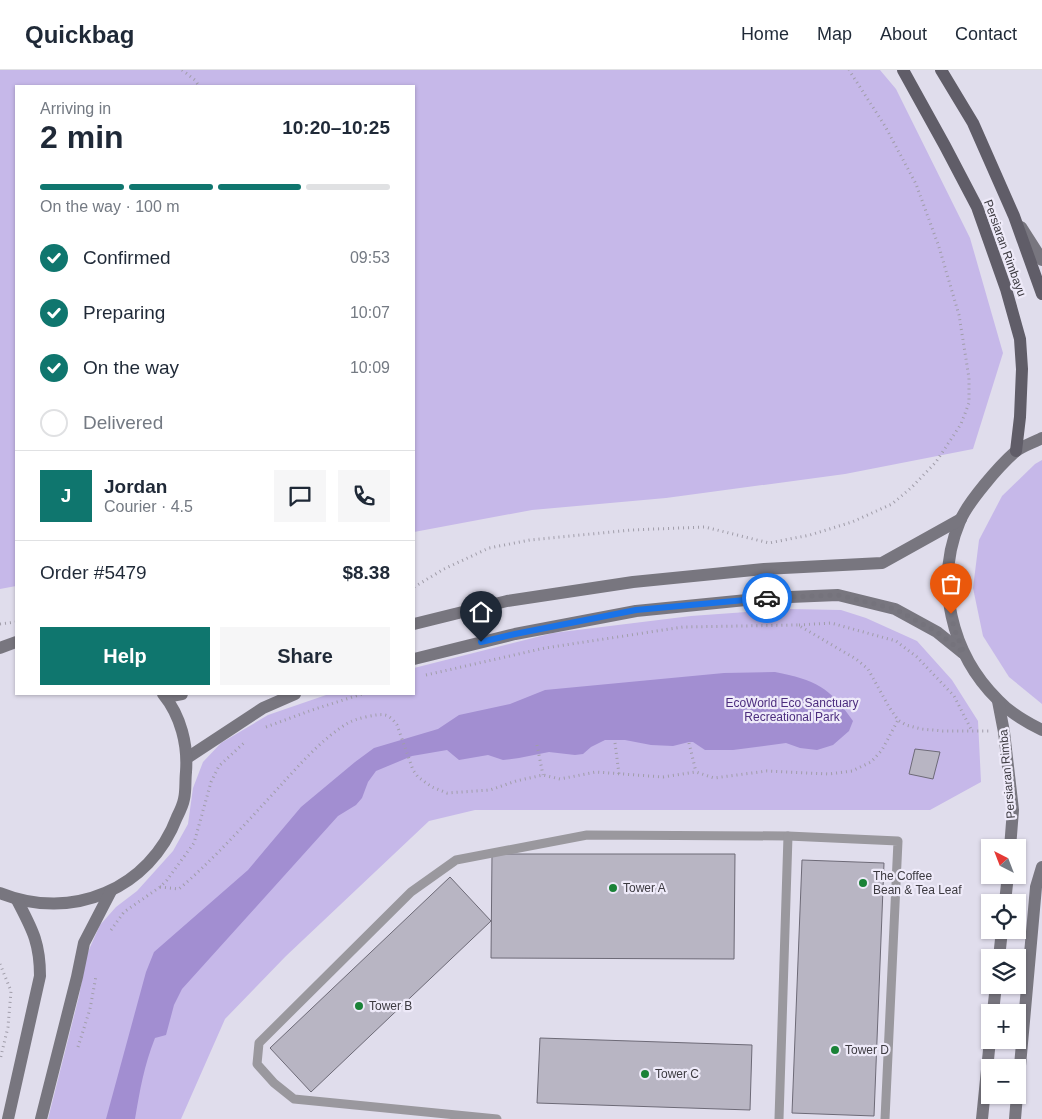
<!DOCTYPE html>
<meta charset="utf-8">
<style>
body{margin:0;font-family:Helvetica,sans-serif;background:#f6f6f7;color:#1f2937;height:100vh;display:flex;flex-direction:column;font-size:19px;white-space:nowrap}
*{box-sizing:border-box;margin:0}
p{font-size:16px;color:#747a83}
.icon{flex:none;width:28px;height:28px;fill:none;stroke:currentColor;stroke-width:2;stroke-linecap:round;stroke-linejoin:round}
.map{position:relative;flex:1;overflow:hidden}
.panel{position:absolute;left:15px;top:15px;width:400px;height:610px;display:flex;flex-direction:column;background:#fff;border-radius:0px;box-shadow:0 1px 4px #0004}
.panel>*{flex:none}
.needle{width:32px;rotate:318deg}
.tools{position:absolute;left:981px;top:769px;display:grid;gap:10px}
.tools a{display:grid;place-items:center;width:45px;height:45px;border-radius:0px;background:#fff;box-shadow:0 1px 4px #0004;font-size:25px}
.pin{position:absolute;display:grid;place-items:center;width:42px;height:42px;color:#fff;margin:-51px -21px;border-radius:50% 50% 50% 0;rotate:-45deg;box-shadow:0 0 5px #0007}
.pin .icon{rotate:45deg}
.courier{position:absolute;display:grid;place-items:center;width:50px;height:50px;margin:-25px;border:4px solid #1a73e8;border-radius:50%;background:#fff;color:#222;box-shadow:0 1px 6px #0007}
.head em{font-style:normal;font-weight:800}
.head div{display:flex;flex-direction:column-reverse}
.head{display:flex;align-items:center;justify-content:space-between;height:85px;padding:0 25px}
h1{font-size:32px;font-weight:800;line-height:38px}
.bar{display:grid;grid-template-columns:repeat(4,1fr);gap:8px 5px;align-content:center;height:60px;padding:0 25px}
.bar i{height:6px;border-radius:4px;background:#e0e1e3}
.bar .active{background:#0f766e}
.bar p{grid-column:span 4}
.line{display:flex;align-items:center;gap:12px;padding:0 25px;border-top:1px solid #e0e1e3}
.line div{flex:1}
.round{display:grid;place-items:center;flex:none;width:52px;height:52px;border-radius:0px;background:#f6f6f7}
ol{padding:0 25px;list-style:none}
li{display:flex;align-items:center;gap:15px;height:55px}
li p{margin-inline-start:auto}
li .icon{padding:5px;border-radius:50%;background:#0f766e;color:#fff;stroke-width:4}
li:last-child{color:#747a83}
li i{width:28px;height:28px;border:2px solid #e0e1e3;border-radius:50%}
.cta{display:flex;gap:10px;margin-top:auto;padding:10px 25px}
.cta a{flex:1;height:58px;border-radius:0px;background:#0f766e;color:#fff;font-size:20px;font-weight:800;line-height:58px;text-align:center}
.cta a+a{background:#f6f6f7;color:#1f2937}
header{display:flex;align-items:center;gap:30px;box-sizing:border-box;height:70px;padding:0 25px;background:#fff;border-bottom:1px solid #e0e1e3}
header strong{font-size:24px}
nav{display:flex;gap:28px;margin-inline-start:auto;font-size:18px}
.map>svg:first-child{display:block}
</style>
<header>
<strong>Quickbag</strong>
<nav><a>Home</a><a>Map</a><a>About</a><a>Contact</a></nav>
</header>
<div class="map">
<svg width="1042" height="1049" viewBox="0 0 1042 1049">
<rect width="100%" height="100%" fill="#e0ddec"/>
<g fill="#c6b8e9">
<path d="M0 0H880L896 19 970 168 1003 283 973 379 845 404 666 428 532 440 414 462V16H16V516L0 519Z"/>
<path d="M1042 390V634L1009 607 983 566 973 518 979 470 1002 426 1035 394Z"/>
<path d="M789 539 841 540 866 548 917 571 952 610 978 651 981 712 930 740H475L429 751 286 886 225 949 181 1049H48L79 926 87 884 100 855 116 837 137 821 173 781 188 754 193 718 203 692 221 673 268 645 329 624H414V598L553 563 691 546Z"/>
</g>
<path fill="#a28ed1" d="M775 602C815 610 830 617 853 651L849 661 833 675 817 680 800 678 786 673 733 680H705L693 672H689L673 676 651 675 625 670H605L591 677 583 684 575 685 549 682 519 688 503 690 488 685 459 690 447 680 412 686 376 701 368 712 362 728 356 735 338 746 182 919 174 935 166 965 155 968C144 996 140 1019 135 1049H106L146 902 154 882 248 800 301 737 355 692 374 678 438 659 459 645 510 634 545 620 724 603Z"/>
<g fill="#b8b5c3" stroke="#6d6a77">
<path d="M915 679 940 682 933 709 909 704Z"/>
<path d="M492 784H735L734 889 491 888Z"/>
<path d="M802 790 884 793 874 1046 792 1043Z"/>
<path d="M450 807 491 851 311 1022 270 978Z"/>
<path d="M540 968 752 975 750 1040 537 1033Z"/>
</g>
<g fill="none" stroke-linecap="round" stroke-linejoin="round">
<g stroke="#a09da9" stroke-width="3" stroke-dasharray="1 4" stroke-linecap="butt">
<path d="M182 0 195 10 199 16"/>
<path d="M414 517 444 499 489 478 530 470 631 460 705 457 769 473 810 465 852 452 892 434 912 417 936 392 961 354 969 333V308L959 245 939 177 916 114 885 56 849 0"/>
<path d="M0 554 16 552"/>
<path d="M799 555 831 553 896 571 917 587 954 626 972 661"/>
<path d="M426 605 545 578 683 557 798 555 856 589 868 599 889 637 898 650 906 655 921 659 943 661H989"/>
<path d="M266 657 312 640 362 624"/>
<path d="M615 673 619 704"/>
<path d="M689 673 696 702"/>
<path d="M537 675 543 705"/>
<path d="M160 817 179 819C216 787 248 751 281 715 300 694 324 667 348 653 354 649 379 643 385 645 390 646 394 651 397 655L413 700 418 707 432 717 447 723 490 720 516 711 543 705 560 709 596 702 663 707 696 702 714 708 767 701 829 704 852 701 871 692 882 680 898 650"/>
<path d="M111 860 124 842 160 817 167 810 194 773 211 712 219 696 245 672"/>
<path d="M0 894 11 921 8 957 0 990"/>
<path d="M78 977 90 939 96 906"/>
</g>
<g stroke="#9a989e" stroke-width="9">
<path d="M497 1049 294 1029 274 1013 257 994 259 973 411 822 456 790 587 765 788 766 898 771 885 1049"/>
<path d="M779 1049 788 766"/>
</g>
<g stroke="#78767f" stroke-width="12">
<path d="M1021 157 1042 190"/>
<path d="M1042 368C1033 373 1022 376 1015 382 999 396 968 432 960 451 934 512 951 584 998 630 1010 643 1026 652 1042 660"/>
<path d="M414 554 507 531 633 512 764 499 882 493 961 449"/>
<path d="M0 578 16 572"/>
<path d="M414 589 515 564 636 541 766 528 838 525 895 539 937 562 963 583"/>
<path d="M166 627 182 624"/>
<path d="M998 631 1004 662 1013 740 1010 778"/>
<path d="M187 688 263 638 295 624"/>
<path d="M0 823C72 852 150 819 177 747 180 741 183 735 184 729 186 721 185 711 186 702 188 675 181 646 163 624"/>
<path d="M1005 832 1008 805"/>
<path d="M999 888 1002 860"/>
<path d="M993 942 996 915"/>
<path d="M1018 1018 1036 817 1042 797"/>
<path d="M8 1049 40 906C40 872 32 859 17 830"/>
<path d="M41 1049 77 907 84 873 111 821"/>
<path d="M982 1049 990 970"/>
<path d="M1015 1049 1017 1025"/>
</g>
<g stroke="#605d68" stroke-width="12">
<path d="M903 0 945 76 977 137 1006 219 1020 269 1022 299 1020 347 1016 381"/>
<path d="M941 0 973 53 1014 146 1042 224"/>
</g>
</g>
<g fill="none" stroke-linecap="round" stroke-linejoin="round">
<path stroke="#75737c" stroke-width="5" stroke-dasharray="0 9" d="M767 528 838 525 895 539 937 562 964 583 954 558 951 544"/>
<path stroke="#1a73e8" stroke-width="6" d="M481 572 515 564 636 540 767 528"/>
</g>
<g fill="#1a8237" stroke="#eeeaf9" stroke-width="2">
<circle cx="863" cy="813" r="5"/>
<circle cx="613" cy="818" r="5"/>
<circle cx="359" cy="936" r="5"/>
<circle cx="835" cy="980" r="5"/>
<circle cx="645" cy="1004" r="5"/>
</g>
<g text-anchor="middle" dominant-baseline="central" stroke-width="4.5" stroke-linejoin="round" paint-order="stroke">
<g font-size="12" fill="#3c3a40" stroke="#eeeaf9">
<text transform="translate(1005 178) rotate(70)">Persiaran Rimbayu</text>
<text transform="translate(1007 704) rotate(-95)">Persiaran Rimba</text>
</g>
<g font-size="12" fill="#4c2d7e" stroke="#eeeaf9">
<text x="792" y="633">EcoWorld Eco Sanctuary<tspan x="792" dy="14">Recreational Park</tspan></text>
</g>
<g font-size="12" fill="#3c3a40" stroke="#eeeaf9" text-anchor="start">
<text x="873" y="806">The Coffee<tspan x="873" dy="14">Bean &amp; Tea Leaf</tspan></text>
<text x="623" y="818">Tower A</text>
<text x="369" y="936">Tower B</text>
<text x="845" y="980">Tower D</text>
<text x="655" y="1004">Tower C</text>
</g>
</g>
</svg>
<div class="tools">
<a><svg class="needle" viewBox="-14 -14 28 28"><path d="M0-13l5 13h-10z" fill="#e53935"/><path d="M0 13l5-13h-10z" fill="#747a83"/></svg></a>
<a><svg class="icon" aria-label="locate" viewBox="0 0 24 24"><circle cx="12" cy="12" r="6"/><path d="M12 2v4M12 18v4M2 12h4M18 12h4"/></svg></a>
<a><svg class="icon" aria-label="layers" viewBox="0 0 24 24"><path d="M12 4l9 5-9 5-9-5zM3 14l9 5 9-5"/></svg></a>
<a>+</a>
<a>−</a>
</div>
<div class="pin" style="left:951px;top:544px;background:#ea580c"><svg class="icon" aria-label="bag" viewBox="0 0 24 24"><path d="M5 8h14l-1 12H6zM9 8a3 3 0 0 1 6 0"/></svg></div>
<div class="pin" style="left:481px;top:572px;background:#1f2937"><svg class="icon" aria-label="home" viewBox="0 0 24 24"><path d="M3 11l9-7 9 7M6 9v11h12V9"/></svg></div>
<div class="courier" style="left:767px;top:528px"><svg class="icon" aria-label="car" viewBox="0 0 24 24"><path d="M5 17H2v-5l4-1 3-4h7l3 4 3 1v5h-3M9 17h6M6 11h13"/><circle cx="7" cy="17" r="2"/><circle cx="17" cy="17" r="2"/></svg></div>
<section class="panel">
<div class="head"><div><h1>2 min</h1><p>Arriving in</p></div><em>10:20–10:25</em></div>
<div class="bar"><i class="active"></i><i class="active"></i><i class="active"></i><i></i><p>On the way · 100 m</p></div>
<ol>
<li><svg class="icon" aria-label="check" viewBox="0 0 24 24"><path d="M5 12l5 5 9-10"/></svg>Confirmed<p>09:53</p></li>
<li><svg class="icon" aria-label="check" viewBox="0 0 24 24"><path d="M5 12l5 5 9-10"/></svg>Preparing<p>10:07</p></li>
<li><svg class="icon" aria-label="check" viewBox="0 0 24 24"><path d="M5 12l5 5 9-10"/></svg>On the way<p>10:09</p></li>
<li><i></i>Delivered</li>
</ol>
<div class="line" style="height:90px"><b class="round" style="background:#0f766e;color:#fff">J</b><div><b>Jordan</b><p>Courier · 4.5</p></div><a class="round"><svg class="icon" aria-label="chat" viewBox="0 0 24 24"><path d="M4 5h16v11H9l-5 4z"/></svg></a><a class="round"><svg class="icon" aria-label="phone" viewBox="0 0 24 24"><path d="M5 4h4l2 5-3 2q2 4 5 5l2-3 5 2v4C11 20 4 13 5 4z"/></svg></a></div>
<div class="line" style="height:65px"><div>Order #5479</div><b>$8.38</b></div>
<div class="cta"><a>Help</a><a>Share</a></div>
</section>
</div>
